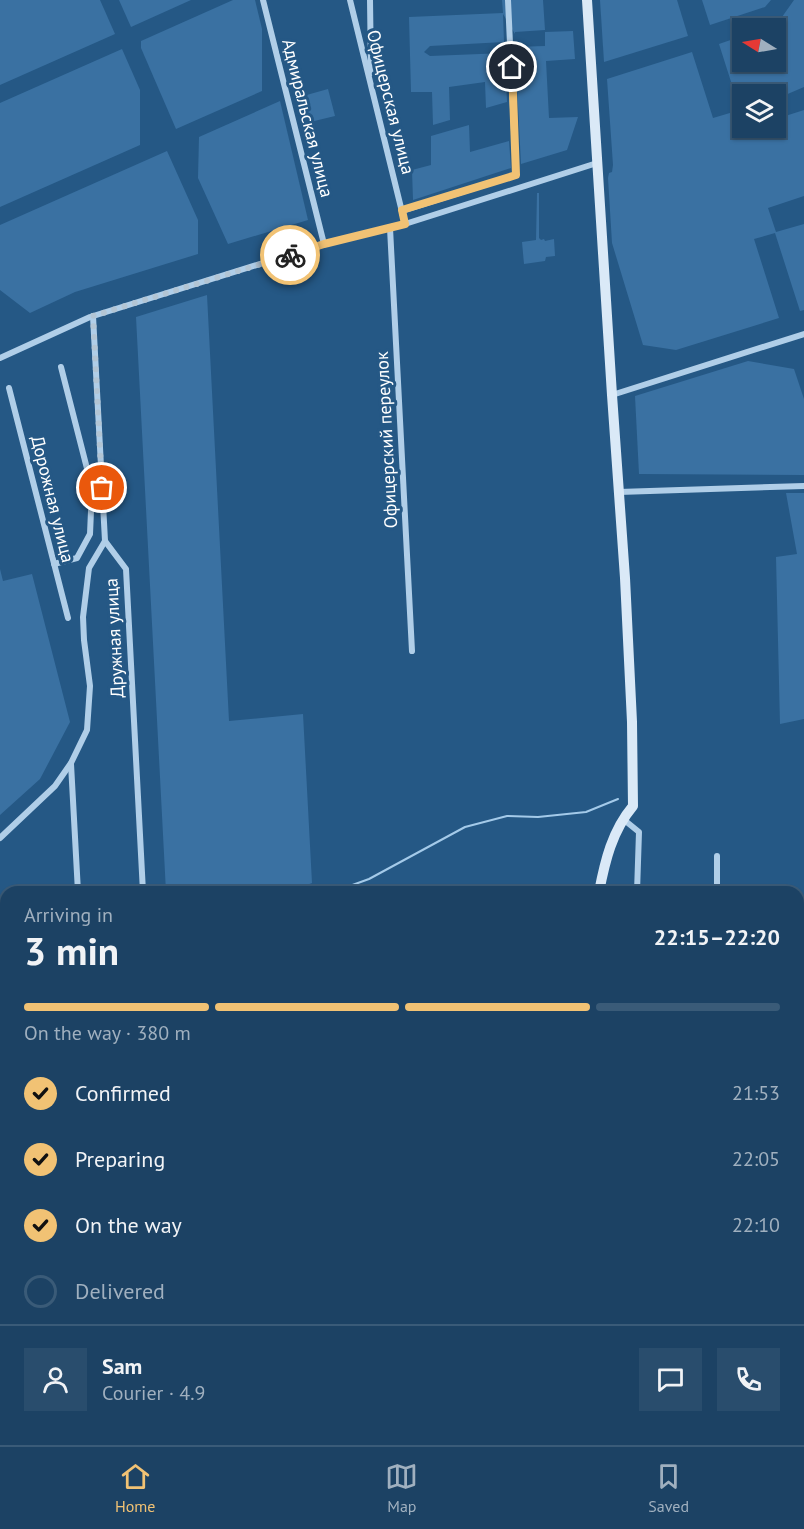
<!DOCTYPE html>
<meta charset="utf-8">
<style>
body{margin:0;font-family:"PT Sans",sans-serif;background:#294d6d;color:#f1f3f6;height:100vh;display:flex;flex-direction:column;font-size:22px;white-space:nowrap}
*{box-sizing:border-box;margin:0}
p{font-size:20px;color:#a0b0bf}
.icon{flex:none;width:33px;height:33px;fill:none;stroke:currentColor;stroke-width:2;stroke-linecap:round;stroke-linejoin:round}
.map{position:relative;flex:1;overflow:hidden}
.drawer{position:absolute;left:0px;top:886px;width:804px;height:560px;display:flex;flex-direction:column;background:#1c4264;border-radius:18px 18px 0 0;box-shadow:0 2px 4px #0004,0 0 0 2px #3a5b78}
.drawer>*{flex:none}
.needle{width:39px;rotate:281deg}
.controls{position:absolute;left:732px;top:18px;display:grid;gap:12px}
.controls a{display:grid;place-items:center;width:54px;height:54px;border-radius:0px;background:#1c4264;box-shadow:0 2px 4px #0004,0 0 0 2px #3a5b78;font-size:30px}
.pin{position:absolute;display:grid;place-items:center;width:51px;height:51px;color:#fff;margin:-26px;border:3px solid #fff;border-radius:50%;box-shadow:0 2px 6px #0007}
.courier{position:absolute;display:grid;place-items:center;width:60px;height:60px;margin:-30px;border:4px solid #f1c274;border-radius:50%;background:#fff;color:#222;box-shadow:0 2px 8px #0007}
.summary em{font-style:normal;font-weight:700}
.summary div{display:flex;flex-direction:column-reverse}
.summary{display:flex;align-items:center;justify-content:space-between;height:102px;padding:0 24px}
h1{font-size:39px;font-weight:700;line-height:45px}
.bar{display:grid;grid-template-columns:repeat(4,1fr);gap:9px 6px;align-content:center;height:72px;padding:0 24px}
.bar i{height:8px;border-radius:4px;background:#3a5b78}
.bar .current{background:#f1c274}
.bar p{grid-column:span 4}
.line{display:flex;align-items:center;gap:15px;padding:0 24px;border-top:2px solid #3a5b78}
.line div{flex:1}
.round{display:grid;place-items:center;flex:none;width:63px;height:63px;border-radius:0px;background:#294d6d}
ol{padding:0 24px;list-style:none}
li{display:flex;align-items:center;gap:18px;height:66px}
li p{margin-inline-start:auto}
li .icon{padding:6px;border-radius:50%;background:#f1c274;color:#111;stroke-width:4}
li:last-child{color:#a0b0bf}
li i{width:33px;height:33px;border:3px solid #3a5b78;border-radius:50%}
.dock{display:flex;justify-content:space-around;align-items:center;height:84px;border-top:2px solid #3a5b78;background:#1c4264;font-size:16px;color:#a0b0bf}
.dock a{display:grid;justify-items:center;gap:3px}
.dock .current{color:#f1c274}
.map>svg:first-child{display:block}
</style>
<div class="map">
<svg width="804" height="1445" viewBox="0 0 804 1445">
<rect width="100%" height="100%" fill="#255885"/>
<g fill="#3a71a2">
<path d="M0 0H100L115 34 0 85Z"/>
<path d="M119 0H191L131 27Z"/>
<path d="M233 0H255L262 29V91L176 129 141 48V41Z"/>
<path d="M502 0H543L545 30 515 32V34L503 14 504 42 430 46 424 52 430 56 505 53 507 102 486 108 485 82 449 87 450 120 433 125 432 92H411L409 17 503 13Z"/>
<path d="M600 0H677L688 36 604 62Z"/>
<path d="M702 0H771L765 7 710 25Z"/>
<path d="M794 0H804V87L776 99V94H742V109L740 110 744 129 749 128H776V119L804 110V196L768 208 776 232 804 224V310L800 311 775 233 754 239 779 318 676 350 643 345 612 243 608 178 609 173 612 172 613 165 607 79 692 52 713 118 740 110 719 44 742 36V62H776V28H764L782 17Z"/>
<path d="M573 31 575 59 546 61 549 118 578 117 567 150 521 164 515 47 545 46V32Z"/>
<path d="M122 49 140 90V145L0 207V103Z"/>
<path d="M328 89 335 116 302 124 296 98Z"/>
<path d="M280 101 308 220 228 244 198 178 199 137Z"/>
<path d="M469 125 470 152 509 141 511 168 413 200 412 170 431 165V136Z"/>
<path d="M167 151 198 220V254L75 292 30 313 0 290V225Z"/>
<path d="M537 193H539V238L541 240 544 239 545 241 554 239 555 256 546 257 545 261 524 264 522 242 536 240Z"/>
<path d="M207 295 229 721 303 714 312 883 289 892H166L136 317Z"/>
<path d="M748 361 794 369 804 399V475L639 474 635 396Z"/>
<path d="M786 493H804V719L780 724 776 557 797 554Z"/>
<path d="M0 569 3 581 32 574 70 722 40 779 0 815Z"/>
<path d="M6 1325V1440H31L36 1442 35 1445H0V1328Z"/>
</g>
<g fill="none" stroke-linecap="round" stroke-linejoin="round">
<path stroke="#a4cae9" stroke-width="2" d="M333 892 369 879 465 827 507 816 538 817 586 812 618 799"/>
<g stroke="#557898" stroke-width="12">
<path d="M0 1319 6 1318"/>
<path d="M555 1440 562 1445"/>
</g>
<g stroke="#b0cee8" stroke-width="6">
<path d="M263 0 324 244"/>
<path d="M350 0 405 224"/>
<path d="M370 0 371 73"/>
<path d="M402 211 516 175 508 0"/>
<path d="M390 228 412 651"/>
<path d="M93 316 105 541 126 569 143 892"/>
<path d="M0 358 90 317 324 244 405 224 597 163"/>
<path d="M61 367 92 488H102"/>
<path d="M9 388 68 618"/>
<path d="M612 395 804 334"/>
<path d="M619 492 804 486"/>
<path d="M54 564 77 558 90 534 92 488"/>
<path d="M71 764 78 892"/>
<path d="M623 819 639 832 637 892"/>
<path d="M0 838 55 786 71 763 87 730 90 686 84 640 83 617 89 568 105 541"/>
<path d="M717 892V856"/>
<path d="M0 1010 1 1031 6 1029"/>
<path d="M798 1399 804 1106"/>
<path d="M798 1412 804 1415"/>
<path d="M163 1445 166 1440"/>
<path d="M257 1445 260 1440"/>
<path d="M636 1445 638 1440"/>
<path d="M754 1445 756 1440"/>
</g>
<g stroke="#dae9f7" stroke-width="10">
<path d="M587 0 612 395 625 578 632 722 633 806C612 831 605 861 599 892"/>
<path d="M342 1445 345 1440"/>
</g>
</g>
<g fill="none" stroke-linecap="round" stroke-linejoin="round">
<path stroke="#b3c5d4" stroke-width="6" stroke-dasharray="0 10.8" d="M102 488 93 316 290 255"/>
<path stroke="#f1c274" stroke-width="8" d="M290 255 324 244 405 224 402 210 516 175 512 67"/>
</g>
<g text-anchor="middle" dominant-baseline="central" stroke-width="6" stroke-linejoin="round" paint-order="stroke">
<g font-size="18" fill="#fff" stroke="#255885">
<text transform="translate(391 102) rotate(76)">Офицерская улица</text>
<text transform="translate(308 118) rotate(76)">Адмиральская улица</text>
<text transform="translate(386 440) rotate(-93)">Офицерский переулок</text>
<text transform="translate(53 499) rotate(76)">Дорожная улица</text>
<text transform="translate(114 638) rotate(-93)">Дружная улица</text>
</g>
</g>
</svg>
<div class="controls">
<a><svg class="needle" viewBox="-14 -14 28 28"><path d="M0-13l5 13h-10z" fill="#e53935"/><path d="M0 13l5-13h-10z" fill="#a0b0bf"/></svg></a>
<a><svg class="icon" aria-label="layers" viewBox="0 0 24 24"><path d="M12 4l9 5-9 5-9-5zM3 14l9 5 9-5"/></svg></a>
</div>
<div class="pin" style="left:102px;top:488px;background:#ea580c"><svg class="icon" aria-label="bag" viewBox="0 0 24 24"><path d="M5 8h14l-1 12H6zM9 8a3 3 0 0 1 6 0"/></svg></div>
<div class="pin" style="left:512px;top:67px;background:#1f2937"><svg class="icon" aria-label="home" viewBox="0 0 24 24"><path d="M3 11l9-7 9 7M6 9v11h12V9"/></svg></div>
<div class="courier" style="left:290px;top:255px"><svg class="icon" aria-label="bike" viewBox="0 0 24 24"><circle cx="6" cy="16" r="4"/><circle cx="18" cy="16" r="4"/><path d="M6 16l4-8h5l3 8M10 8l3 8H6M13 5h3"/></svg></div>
<section class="drawer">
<div class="summary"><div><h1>3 min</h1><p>Arriving in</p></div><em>22:15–22:20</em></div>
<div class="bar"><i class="current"></i><i class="current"></i><i class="current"></i><i></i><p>On the way · 380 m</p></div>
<ol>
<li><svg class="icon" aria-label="check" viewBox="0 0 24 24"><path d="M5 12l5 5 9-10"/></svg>Confirmed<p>21:53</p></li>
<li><svg class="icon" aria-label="check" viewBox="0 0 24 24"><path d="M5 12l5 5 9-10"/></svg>Preparing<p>22:05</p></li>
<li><svg class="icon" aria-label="check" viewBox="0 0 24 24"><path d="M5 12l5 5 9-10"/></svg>On the way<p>22:10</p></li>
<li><i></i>Delivered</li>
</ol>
<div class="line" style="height:108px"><a class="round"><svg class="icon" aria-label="person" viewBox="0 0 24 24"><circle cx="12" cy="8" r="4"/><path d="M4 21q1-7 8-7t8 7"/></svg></a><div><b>Sam</b><p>Courier · 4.9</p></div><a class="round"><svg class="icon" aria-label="chat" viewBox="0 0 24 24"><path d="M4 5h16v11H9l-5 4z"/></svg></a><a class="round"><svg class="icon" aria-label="phone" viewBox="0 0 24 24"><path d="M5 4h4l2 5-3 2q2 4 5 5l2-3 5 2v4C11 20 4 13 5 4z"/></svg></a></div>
</section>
</div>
<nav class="dock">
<a class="current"><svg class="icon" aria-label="home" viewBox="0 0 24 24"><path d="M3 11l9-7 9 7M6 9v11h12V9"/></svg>Home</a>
<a><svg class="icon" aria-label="map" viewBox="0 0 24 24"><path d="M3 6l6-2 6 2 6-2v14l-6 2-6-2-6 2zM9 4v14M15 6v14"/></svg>Map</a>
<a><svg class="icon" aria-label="saved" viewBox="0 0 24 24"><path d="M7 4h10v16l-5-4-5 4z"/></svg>Saved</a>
</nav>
